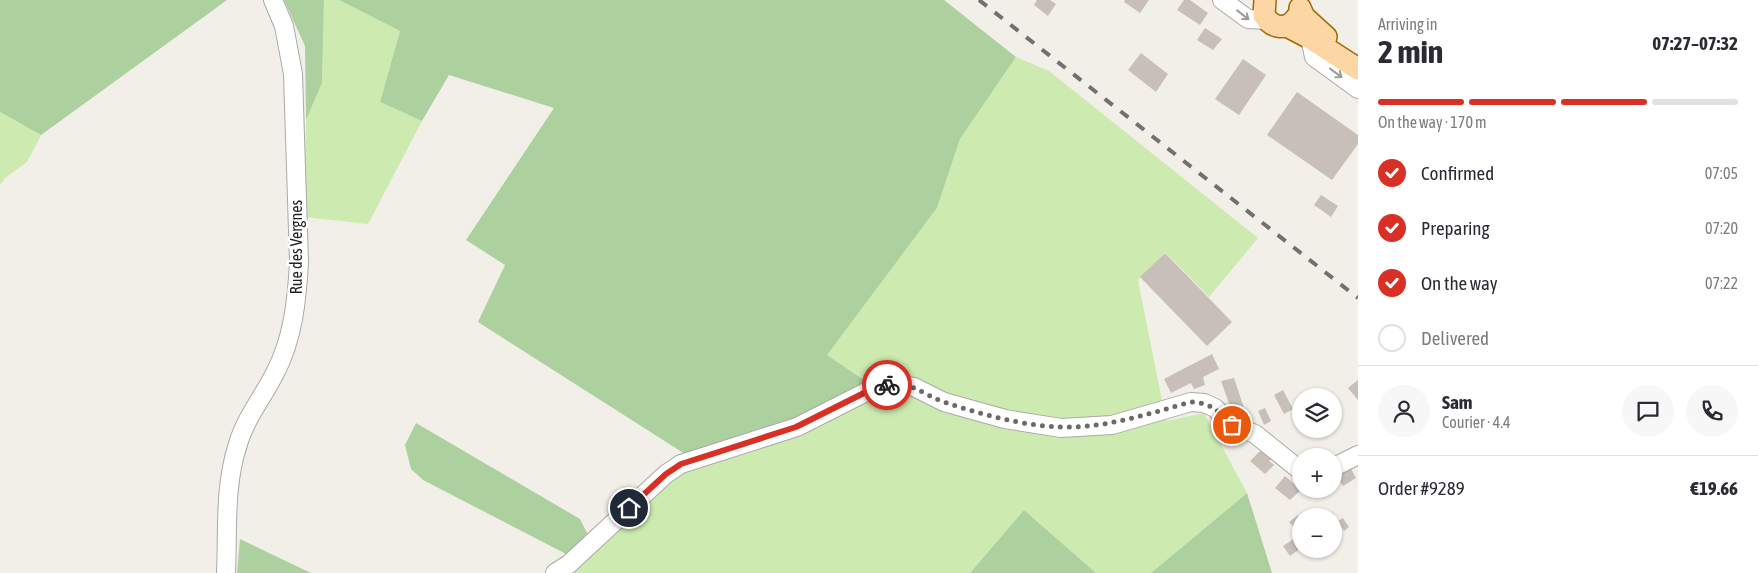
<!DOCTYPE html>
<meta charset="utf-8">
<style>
body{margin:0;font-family:"Asap Condensed",sans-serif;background:#f7f7f7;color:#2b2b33;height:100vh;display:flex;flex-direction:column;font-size:19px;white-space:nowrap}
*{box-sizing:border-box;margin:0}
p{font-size:16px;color:#7c7c81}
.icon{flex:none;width:28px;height:28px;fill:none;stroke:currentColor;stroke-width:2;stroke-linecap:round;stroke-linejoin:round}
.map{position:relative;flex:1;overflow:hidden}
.panel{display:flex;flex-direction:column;background:#fff;width:400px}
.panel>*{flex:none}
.controls{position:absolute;left:1292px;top:388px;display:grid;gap:10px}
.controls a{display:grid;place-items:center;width:50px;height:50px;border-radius:50%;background:#fff;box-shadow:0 1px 4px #0004;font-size:25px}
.pin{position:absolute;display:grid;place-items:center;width:42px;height:42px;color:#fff;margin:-21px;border:2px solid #fff;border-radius:50%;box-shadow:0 1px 5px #0007}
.courier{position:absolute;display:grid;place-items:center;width:50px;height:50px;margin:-25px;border:4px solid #d93025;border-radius:50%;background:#fff;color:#222;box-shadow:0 1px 6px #0007}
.headline em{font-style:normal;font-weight:700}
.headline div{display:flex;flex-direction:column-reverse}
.headline{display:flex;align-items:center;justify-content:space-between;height:85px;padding:0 20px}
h1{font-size:32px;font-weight:700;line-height:38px}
.bar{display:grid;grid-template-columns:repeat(4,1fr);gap:8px 5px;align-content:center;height:60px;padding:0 20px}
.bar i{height:6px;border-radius:4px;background:#e1e1e2}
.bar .selected{background:#d93025}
.bar p{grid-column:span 4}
.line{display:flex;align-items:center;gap:12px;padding:0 20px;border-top:1px solid #e1e1e2}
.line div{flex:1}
.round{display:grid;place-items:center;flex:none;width:52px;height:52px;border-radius:26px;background:#f7f7f7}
ol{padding:0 20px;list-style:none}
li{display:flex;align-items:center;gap:15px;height:55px}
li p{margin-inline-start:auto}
li .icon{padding:5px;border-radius:50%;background:#d93025;color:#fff;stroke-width:4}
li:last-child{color:#7c7c81}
li i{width:28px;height:28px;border:2px solid #e1e1e2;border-radius:50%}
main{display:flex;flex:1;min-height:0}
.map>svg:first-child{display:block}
</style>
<main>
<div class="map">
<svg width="1358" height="573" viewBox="0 0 1358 573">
<rect width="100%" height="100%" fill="#f2efe9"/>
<g fill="#cdebb0">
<path d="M324 0H339L400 31 380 102 422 121 368 224 304 217 306 120 322 83Z"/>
<path d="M1016 57 1049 71 1258 238 1209 297 1165 252 1138 280 1166 421 1204 413 1247 493 1151 573H1096L1024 510 970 573H564L676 476 872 384 827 355 937 208 960 139Z"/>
<path d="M0 112 41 135 27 162 5 178 0 185Z"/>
</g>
<g fill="#add19e">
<path d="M0 0H227L41 135 0 112Z"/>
<path d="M284 0H324L322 83 306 120 305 46Z"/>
<path d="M339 0H944L1016 57 960 139 937 208 827 355 872 385 770 432 685 454 478 322 505 265 466 240 554 108 449 75 422 121 380 102 400 31Z"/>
<path d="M416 423 580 519 589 537 570 556 423 480 411 469 405 445Z"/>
<path d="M1247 493 1272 573H1151Z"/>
<path d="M1024 510 1096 573H970Z"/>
<path d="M240 539 311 573H237Z"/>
</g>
<g fill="#c7bfb8">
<path d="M1037 0H1050L1056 4 1048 16 1034 5Z"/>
<path d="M1125 0H1149L1140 13 1124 2Z"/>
<path d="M1184 0H1190L1208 13 1200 25 1177 10Z"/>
<path d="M1205 28 1222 39 1213 50 1197 40Z"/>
<path d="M1141 53 1168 74 1156 92 1128 70Z"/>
<path d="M1243 59 1266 75 1239 115 1215 99Z"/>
<path d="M1297 92 1358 135V144L1332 180 1267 135Z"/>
<path d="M1321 195 1338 206 1331 217 1314 205Z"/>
<path d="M1165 253 1232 322 1207 346 1140 277Z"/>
<path d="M1212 354 1219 369 1203 377 1205 385 1194 389 1191 383 1171 393 1164 379Z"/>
<path d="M1234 378 1248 420 1236 423 1221 381Z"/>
<path d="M1358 380V400L1348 388Z"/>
<path d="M1283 390 1293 409 1284 414 1274 395Z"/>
<path d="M1265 408 1271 421 1264 425 1258 411Z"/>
<path d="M1263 448 1273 457 1269 461 1274 465 1265 474 1250 461Z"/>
<path d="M1350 467 1356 478 1343 486 1336 476Z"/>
<path d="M1285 476 1301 490 1290 500 1275 488Z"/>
<path d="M1333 513 1338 521 1343 518 1349 527 1344 531 1341 526 1334 531V516H1327Z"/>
<path d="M1298 515 1301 520 1294 527 1289 522Z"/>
<path d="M1301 534V548L1290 556 1283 546Z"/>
</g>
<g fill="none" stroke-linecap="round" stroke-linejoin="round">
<g stroke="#a9a9a9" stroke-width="20">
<g id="minor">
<path d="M1222 0 1248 19 1267 20"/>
<path d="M1310 38 1314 57 1358 89"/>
<path d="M1334 467 1358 455"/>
<path d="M226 573C228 530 224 486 238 444 245 419 263 397 275 373 293 339 297 300 299 262L293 74 284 26 273 0"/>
<path d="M555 573 569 564 666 474 681 464 797 427 874 388 894 383 914 387 944 402 1005 419 1061 428 1112 425 1191 402 1204 403 1215 408 1232 425 1255 434 1301 471"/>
</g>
</g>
<g stroke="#a06b00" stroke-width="24">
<g id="major">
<path d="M1265 0 1264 15C1272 29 1288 31 1297 17"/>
<path d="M1300 8 1304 17 1326 37"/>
<path d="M1287 26 1310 38 1358 69"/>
</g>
</g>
<use href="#minor" stroke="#fff" stroke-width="18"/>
<use href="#major" stroke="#fcd6a4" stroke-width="21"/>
<path stroke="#707070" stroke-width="4" stroke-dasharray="10 10" stroke-linecap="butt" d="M979 0 1358 298"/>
</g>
<defs><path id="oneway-shaft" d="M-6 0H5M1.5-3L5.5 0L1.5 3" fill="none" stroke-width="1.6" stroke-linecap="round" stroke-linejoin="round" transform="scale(1.25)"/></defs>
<g stroke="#9c9c9c">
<use href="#oneway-shaft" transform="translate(1243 15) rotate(38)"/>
<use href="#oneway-shaft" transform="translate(1336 73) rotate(36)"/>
</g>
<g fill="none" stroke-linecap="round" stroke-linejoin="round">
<path stroke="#6b6a68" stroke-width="5" stroke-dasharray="0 9" d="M887 385C909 380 924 395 944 402 974 412 1006 421 1037 425 1092 433 1140 416 1191 402 1211 403 1219 411 1232 425"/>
<path stroke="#d93025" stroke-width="6" d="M629 508 666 474 681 464 796 427 874 388 887 385"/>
</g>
<g text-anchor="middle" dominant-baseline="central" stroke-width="5" stroke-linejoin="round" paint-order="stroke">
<g font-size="16" fill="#222" stroke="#fff">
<text transform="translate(296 247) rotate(-90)">Rue des Vergnes</text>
</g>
</g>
</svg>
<div class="controls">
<a><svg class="icon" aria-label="layers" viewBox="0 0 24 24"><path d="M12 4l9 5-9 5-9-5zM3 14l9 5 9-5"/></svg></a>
<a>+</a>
<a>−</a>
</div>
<div class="pin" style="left:1232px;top:425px;background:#ea580c"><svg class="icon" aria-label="bag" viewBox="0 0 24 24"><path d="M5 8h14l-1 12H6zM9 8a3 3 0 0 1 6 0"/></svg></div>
<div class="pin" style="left:629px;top:508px;background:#1f2937"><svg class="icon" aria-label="home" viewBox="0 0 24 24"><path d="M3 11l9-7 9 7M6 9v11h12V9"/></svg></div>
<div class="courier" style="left:887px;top:385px"><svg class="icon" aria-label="bike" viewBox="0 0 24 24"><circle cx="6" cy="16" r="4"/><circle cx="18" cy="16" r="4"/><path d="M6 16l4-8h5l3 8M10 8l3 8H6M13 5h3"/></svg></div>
</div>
<section class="panel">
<div class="headline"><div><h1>2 min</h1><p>Arriving in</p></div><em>07:27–07:32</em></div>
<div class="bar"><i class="selected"></i><i class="selected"></i><i class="selected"></i><i></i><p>On the way · 170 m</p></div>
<ol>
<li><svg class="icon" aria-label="check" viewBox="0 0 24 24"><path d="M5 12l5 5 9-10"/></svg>Confirmed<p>07:05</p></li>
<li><svg class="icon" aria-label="check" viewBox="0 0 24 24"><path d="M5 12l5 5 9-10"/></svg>Preparing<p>07:20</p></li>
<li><svg class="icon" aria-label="check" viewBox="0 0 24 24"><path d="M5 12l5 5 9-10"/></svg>On the way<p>07:22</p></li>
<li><i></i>Delivered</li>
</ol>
<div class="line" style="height:90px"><a class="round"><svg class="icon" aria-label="person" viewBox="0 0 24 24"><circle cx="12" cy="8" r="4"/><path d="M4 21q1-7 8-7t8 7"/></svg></a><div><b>Sam</b><p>Courier · 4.4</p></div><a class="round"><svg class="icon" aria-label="chat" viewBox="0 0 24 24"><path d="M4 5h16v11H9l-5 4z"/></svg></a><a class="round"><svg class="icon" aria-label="phone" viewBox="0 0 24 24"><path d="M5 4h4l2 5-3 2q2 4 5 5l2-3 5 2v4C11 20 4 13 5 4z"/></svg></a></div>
<div class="line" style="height:65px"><div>Order #9289</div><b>€19.66</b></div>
</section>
</main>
